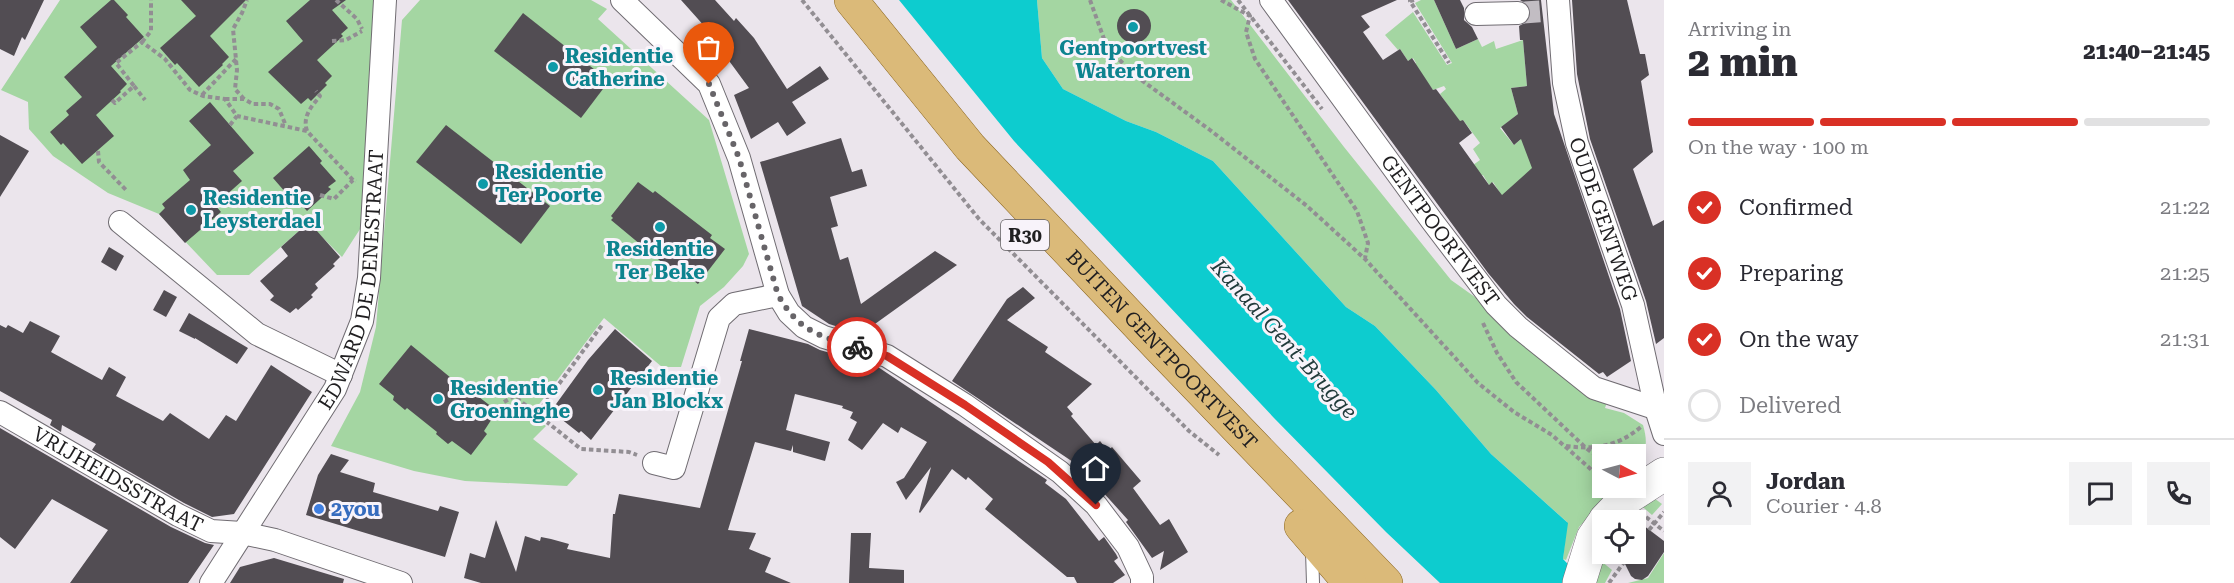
<!DOCTYPE html>
<meta charset="utf-8">
<style>
body{margin:0;font-family:"Roboto Serif",serif;background:#f2f2f3;color:#2b2b33;height:100vh;display:flex;flex-direction:column;font-size:22px;white-space:nowrap}
*{box-sizing:border-box;margin:0}
p{font-size:20px;color:#7c7c81}
.icon{flex:none;width:33px;height:33px;fill:none;stroke:currentColor;stroke-width:2;stroke-linecap:round;stroke-linejoin:round}
.map{position:relative;flex:1;overflow:hidden}
.side{display:flex;flex-direction:column;background:#fff;width:570px}
.side>*{flex:none}
.needle{width:39px;rotate:96deg}
.fabs{position:absolute;left:1592px;top:444px;display:grid;gap:12px}
.fabs a{display:grid;place-items:center;width:54px;height:54px;border-radius:0px;background:#fff;box-shadow:0 3px 15px #0003;font-size:30px}
.pin{position:absolute;display:grid;place-items:center;width:51px;height:51px;color:#fff;margin:-62px -26px;border-radius:50% 50% 50% 0;rotate:-45deg;box-shadow:0 0 6px #0007}
.pin .icon{rotate:45deg}
.courier{position:absolute;display:grid;place-items:center;width:60px;height:60px;margin:-30px;border:4px solid #d93025;border-radius:50%;background:#fff;color:#222;box-shadow:0 2px 8px #0007}
.summary em{font-style:normal;font-weight:800}
.summary div{display:flex;flex-direction:column-reverse}
.summary{display:flex;align-items:center;justify-content:space-between;height:102px;padding:0 24px}
h1{font-size:39px;font-weight:800;line-height:45px}
.bar{display:grid;grid-template-columns:repeat(4,1fr);gap:9px 6px;align-content:center;height:72px;padding:0 24px}
.bar i{height:8px;border-radius:4px;background:#e1e1e2}
.bar .active{background:#d93025}
.bar p{grid-column:span 4}
.line{display:flex;align-items:center;gap:15px;padding:0 24px;border-top:2px solid #e1e1e2}
.line div{flex:1}
.round{display:grid;place-items:center;flex:none;width:63px;height:63px;border-radius:0px;background:#f2f2f3}
ol{padding:0 24px;list-style:none}
li{display:flex;align-items:center;gap:18px;height:66px}
li p{margin-inline-start:auto}
li .icon{padding:6px;border-radius:50%;background:#d93025;color:#fff;stroke-width:4}
li:last-child{color:#7c7c81}
li i{width:33px;height:33px;border:3px solid #e1e1e2;border-radius:50%}
main{display:flex;flex:1;min-height:0}
.map>svg:first-child{display:block}
</style>
<main>
<div class="map">
<svg width="1664" height="583" viewBox="0 0 1664 583">
<rect width="100%" height="100%" fill="#ebe5ec"/>
<g fill="#a4d6a2">
<path d="M60 0H374L362 226 342 257 308 223 249 275H217L159 214 108 193 53 156 29 129 28 102 1 90Z"/>
<path d="M420 0H591L607 9 598 19 709 120 749 254 743 266 724 287 700 306 681 367H662L604 318 531 415 546 426 533 439 578 474 567 486 465 481 414 471 331 446 360 392 376 327 402 20Z"/>
<path d="M1037 0H1231L1344 147 1451 280 1489 307 1607 402 1605 408 1624 413 1643 425C1648 442 1647 454 1635 467V454H1602V488H1616L1579 527 1566 560 1563 559 1567 522 1491 454 1436 390 1375 326 1346 307 1213 161 1156 132 1126 121 1063 89 1042 58Z"/>
<path d="M1421 0H1434L1456 49 1478 39 1482 47 1494 41 1496 49 1523 40 1527 86 1511 88 1518 114 1500 128 1514 145 1520 140 1516 133 1522 128 1538 185 1501 200 1500 193 1493 182 1489 185 1483 175 1473 180 1466 170 1480 160 1473 149 1480 143 1463 120 1455 126 1452 111 1440 94 1446 89 1444 86 1433 90 1413 65 1416 63 1413 58 1408 61 1400 49 1398 50 1385 35 1413 12 1447 65 1452 63 1415 3Z"/>
<path d="M1647 493 1662 504 1652 515 1637 502Z"/>
<path d="M1664 553V583H1628L1648 578Z"/>
<path d="M1595 556 1612 570 1605 583H1586Z"/>
</g>
<path fill="#0dcccf" d="M899 0H1037L1042 58 1063 89 1126 121 1156 132 1213 161 1346 307 1375 326 1436 390 1491 454 1568 523 1563 559 1586 583H1440L1386 532 1274 418 1014 141Z"/>
<g fill="#524d53">
<path d="M0 0H44L25 40 22 37 14 56 0 49Z"/>
<path d="M111 0H114L128 15 126 17 144 37 111 66 127 84 120 91 121 92 96 115 114 136 82 164 63 143 61 145 50 132 69 115 66 111 82 97 64 77 97 47 80 27Z"/>
<path d="M181 0H246L210 36 229 57 222 64 223 65 199 87 177 63 175 65 160 48 196 16Z"/>
<path d="M310 0H346L332 10 348 28 341 34 343 36 317 60 332 76 325 83 327 85 311 101 308 98 301 104 268 72 303 41 286 21Z"/>
<path d="M681 0H715L734 21 736 18 754 38 787 89 820 66 829 79 792 102 806 123 787 136 778 122 751 139 734 95 749 88 713 39 715 38Z"/>
<path d="M1288 0H1397L1361 16 1370 27 1363 32 1383 60 1400 49 1408 61 1412 58 1433 90 1436 89 1460 121 1463 120 1472 133 1459 143 1489 185 1492 182 1502 195 1532 168 1521 139 1514 145 1501 127 1518 114 1511 88 1527 86 1523 40H1520L1519 26 1530 20 1531 12 1529 6 1520 0H1541L1554 114 1620 309 1631 361 1607 377 1603 372 1599 374 1527 317 1514 304 1488 273Z"/>
<path d="M1434 0H1460L1464 8V20L1472 27 1478 39 1456 49Z"/>
<path d="M1572 0H1627L1640 54H1645L1649 75 1641 81 1653 152 1633 169 1653 226 1664 220V338L1656 344 1646 301 1590 139 1577 74Z"/>
<circle cx="1134" cy="26" r="17"/>
<path d="M523 13 609 81 581 118 494 51Z"/>
<path d="M210 102 254 153 233 171 242 181 215 205 221 212 185 243 159 214 165 208 162 204 190 180 183 170 211 145 189 121Z"/>
<path d="M446 125 550 206 521 244 416 162Z"/>
<path d="M0 135 29 151 0 197Z"/>
<path d="M841 138 852 172 862 169 867 186 830 197 838 226 831 228 840 260 848 257 861 304 935 251 957 265 861 334 829 324 802 306 760 162Z"/>
<path d="M309 146 322 161 320 163 336 181 328 187 331 189 307 211 289 191 286 193 273 178Z"/>
<path d="M638 182 653 193 655 191 712 235 710 238 725 249 698 284 679 270 676 274 611 220 613 218 611 216Z"/>
<path d="M309 222 340 257 333 264 335 266 315 284 318 288 311 295 313 297 298 310 296 308 290 313 270 300 274 296 260 281 288 256 281 247Z"/>
<path d="M109 247 124 256 116 271 101 262Z"/>
<path d="M1023 287 1035 298 1007 320 1048 347 1045 352 1092 384 1067 407 1073 414 1071 416 1096 445 1100 441 1108 451 1112 447 1141 481 1133 488 1160 525 1169 519 1188 552 1160 570 1164 551 1152 558 1126 522 1128 520 1092 480 1080 471 1082 468 952 381 1007 299Z"/>
<path d="M164 290 177 297 166 317 153 310Z"/>
<path d="M189 313 248 348 237 364 195 338V339L179 331Z"/>
<path d="M30 321 60 336 51 352 102 380 109 367 126 377 116 396 163 421 170 413 209 439 226 415 236 421 271 365 312 392 234 514 212 517 184 503 92 450 96 444 62 425 61 432 50 425 52 420 0 391V325L6 328 8 325 23 333Z"/>
<path d="M615 329 652 361 591 440 581 431 579 433 551 411 588 360Z"/>
<path d="M749 329 808 344 820 350 878 367 1047 480 1045 483 1066 499 1099 541 1104 537 1116 554 1118 558 1114 561 1125 575 1113 583H1077L1074 577H1067L985 509 993 499 968 477 966 480 952 469 920 513 919 512 931 467 906 500 896 482 904 478 927 442 901 427 898 433 883 423 862 450 848 440 857 422 850 418 853 412 842 408 843 406 795 394 786 430 830 442 825 461 793 452V445L791 451 755 442 728 530 756 533 749 549 771 558 765 572 791 583H481L464 578 470 553 485 558 496 520 516 572 525 536 540 541 541 537 551 539 569 544 567 549 610 558 613 514H615L619 494 700 508 742 361H740Z"/>
<path d="M411 345 468 392 470 390 497 411 484 431 487 434 471 455 452 441 448 444 436 434 437 432 407 408 405 410 393 400 394 396 379 384Z"/>
<path d="M0 428 171 527 205 543 214 545 188 583H70L108 530 52 499 15 549 0 537Z"/>
<path d="M331 454 349 460 340 472 375 483 373 492 438 511 440 506 459 512 445 557 306 515 318 475Z"/>
<path d="M1635 519 1664 541V552L1648 576 1642 580 1635 579 1631 576 1620 554H1635Z"/>
<path d="M851 533H871L869 568 904 570V583H849Z"/>
<path d="M274 558 344 579 343 583H230L240 567Z"/>
</g>
<g fill="none" stroke-linecap="round" stroke-linejoin="round">
<path stroke="#c2bdc3" stroke-width="22" stroke-dasharray="22 11" stroke-linecap="butt" d="M1518 13 1545 11"/>
<g stroke="#706c72" stroke-width="14">
<path id="lane" d="M1312 551 1313 583"/>
</g>
<g stroke="#706c72" stroke-width="24">
<g id="street">
<path d="M622 0 709 84 739 158 778 295 789 313 804 327 824 337 887 356 965 405 1060 472 1096 505 1128 547 1142 577V583"/>
<path id="s1" d="M1271 0 1432 221 1496 305 1518 327 1594 388 1664 411"/>
<path id="s2" d="M1558 0 1564 83 1577 143 1633 305 1656 409 1664 434"/>
<path d="M1476 14 1518 13"/>
<path d="M120 222 257 334 341 375"/>
<path id="s3" d="M0 412 178 515 211 531 242 533 275 540 401 583"/>
<path d="M654 463 674 468 719 318 734 304 778 295"/>
<path id="s4" d="M211 583 335 389 362 321 369 278 385 0"/>
</g>
</g>
<g stroke="#706c72" stroke-width="34">
<g id="secondary">
<path d="M1605 520 1624 500 1664 474"/>
<path d="M1579 583 1593 538 1602 525"/>
</g>
</g>
<g stroke="#8a6620" stroke-width="34">
<g id="primary">
<path id="s5" d="M851 0 970 147 1158 346 1386 583"/>
<path d="M1301 526 1350 583"/>
</g>
</g>
<g stroke="#928e93" stroke-width="4" stroke-dasharray="4.5 3" stroke-linecap="butt">
<path d="M336 0 357 19 362 29"/>
<path d="M802 0 979 219 1189 431 1219 455"/>
<path d="M1090 0 1104 39 1116 56 1133 74 1210 130 1307 206 1365 259 1478 383 1514 412 1552 435 1602 479"/>
<path d="M1221 0 1250 16 1246 32 1255 59 1357 211 1368 243 1365 258"/>
<path d="M1238 0 1322 109"/>
<path d="M1414 0 1410 1 1449 63"/>
<path d="M332 41 346 40 362 31"/>
<path d="M142 42 151 31V0"/>
<path d="M134 86 145 100"/>
<path d="M202 95 236 59"/>
<path d="M225 99H244L253 104H270L279 109 286 126"/>
<path d="M244 99 235 89 237 70 233 29 242 13 247 0"/>
<path d="M112 100 115 103 134 86 116 63 142 42 165 59 190 90 203 96 225 99 237 116 307 131 353 180 356 181"/>
<path d="M230 125 237 116"/>
<path d="M307 131C302 116 312 106 320 96L316 91"/>
<path d="M98 151 99 162 126 190"/>
<path d="M320 195 334 199 353 180"/>
<path d="M1483 323 1497 353 1516 382 1586 448 1602 460"/>
<path d="M504 402 514 396 581 449 629 452 637 455"/>
<path d="M537 414 602 325"/>
<path d="M1566 446C1596 450 1619 446 1642 426"/>
<path d="M1646 517 1664 531"/>
<path d="M1649 530 1664 512"/>
<path d="M1609 583 1627 558"/>
</g>
<use href="#lane" stroke="#fff" stroke-width="12"/>
<use href="#street" stroke="#fff" stroke-width="22"/>
<use href="#secondary" stroke="#fff" stroke-width="33"/>
<use href="#primary" stroke="#dbba79" stroke-width="33"/>
</g>
<g fill="none" stroke-linecap="round" stroke-linejoin="round">
<path stroke="#676468" stroke-width="6" stroke-dasharray="0 10.8" d="M709 84 739 158 778 295C799 331 818 336 857 347"/>
<path stroke="#d93025" stroke-width="8" d="M857 347 887 356 965 405 1048 462 1096 505"/>
</g>
<g fill="#0f9aa8" stroke="#f8f3fa" stroke-width="2">
<circle cx="1133" cy="27" r="6"/>
<circle cx="553" cy="67" r="6"/>
<circle cx="483" cy="184" r="6"/>
<circle cx="191" cy="210" r="6"/>
<circle cx="660" cy="227" r="6"/>
<circle cx="598" cy="390" r="6"/>
<circle cx="438" cy="399" r="6"/>
</g>
<circle fill="#3f7fe0" stroke="#f8f3fa" stroke-width="2" cx="319" cy="509" r="6"/>
<g text-anchor="middle" dominant-baseline="central" stroke-width="6" stroke-linejoin="round" paint-order="stroke">
<rect fill="#f8f3fa" stroke="#615f62" stroke-width="1.5" x="1001" y="220" width="48" height="30" rx="4.5"/>
<g font-size="18" font-weight="bold" fill="#201f21">
<text x="1025" y="235">R30</text>
</g>
<g font-size="20" font-weight="bold" fill="#0d838f" stroke="#f8f3fa" text-anchor="start">
<text x="1133" y="48" text-anchor="middle">Gentpoortvest<tspan x="1133" dy="23">Watertoren</tspan></text>
<text x="565" y="56">Residentie<tspan x="565" dy="23">Catherine</tspan></text>
<text x="495" y="172">Residentie<tspan x="495" dy="23">Ter Poorte</tspan></text>
<text x="203" y="198">Residentie<tspan x="203" dy="23">Leysterdael</tspan></text>
<text x="660" y="249" text-anchor="middle">Residentie<tspan x="660" dy="23">Ter Beke</tspan></text>
<text x="610" y="378">Residentie<tspan x="610" dy="23">Jan Blockx</tspan></text>
<text x="450" y="388">Residentie<tspan x="450" dy="23">Groeninghe</tspan></text>
</g>
<g font-size="20" fill="#201f21" stroke="#f8f3fa">
<text stroke="none"><textPath href="#s2" startOffset="225">OUDE GENTWEG</textPath></text>
<text stroke="none"><textPath href="#s1" startOffset="286">GENTPOORTVEST</textPath></text>
<text stroke="none"><textPath href="#s4" startOffset="342">EDWARD DE DENESTRAAT</textPath></text>
<text stroke="none"><textPath href="#s5" startOffset="468">BUITEN GENTPOORTVEST</textPath></text>
<text stroke="none"><textPath href="#s3" startOffset="136">VRIJHEIDSSTRAAT</textPath></text>
</g>
<g font-size="20" font-weight="bold" fill="#366cbe" stroke="#f8f3fa" text-anchor="start">
<text x="331" y="509">2you</text>
</g>
<g font-size="21" font-style="italic" fill="#213b3b" stroke="#f8f3fa">
<text transform="translate(1284 339) rotate(48)">Kanaal Gent-Brugge</text>
</g>
</g>
</svg>
<div class="fabs">
<a><svg class="needle" viewBox="-14 -14 28 28"><path d="M0-13l5 13h-10z" fill="#e53935"/><path d="M0 13l5-13h-10z" fill="#7c7c81"/></svg></a>
<a><svg class="icon" aria-label="locate" viewBox="0 0 24 24"><circle cx="12" cy="12" r="6"/><path d="M12 2v4M12 18v4M2 12h4M18 12h4"/></svg></a>
</div>
<div class="pin" style="left:709px;top:84px;background:#ea580c"><svg class="icon" aria-label="bag" viewBox="0 0 24 24"><path d="M5 8h14l-1 12H6zM9 8a3 3 0 0 1 6 0"/></svg></div>
<div class="pin" style="left:1096px;top:505px;background:#1f2937"><svg class="icon" aria-label="home" viewBox="0 0 24 24"><path d="M3 11l9-7 9 7M6 9v11h12V9"/></svg></div>
<div class="courier" style="left:857px;top:347px"><svg class="icon" aria-label="bike" viewBox="0 0 24 24"><circle cx="6" cy="16" r="4"/><circle cx="18" cy="16" r="4"/><path d="M6 16l4-8h5l3 8M10 8l3 8H6M13 5h3"/></svg></div>
</div>
<section class="side">
<div class="summary"><div><h1>2 min</h1><p>Arriving in</p></div><em>21:40–21:45</em></div>
<div class="bar"><i class="active"></i><i class="active"></i><i class="active"></i><i></i><p>On the way · 100 m</p></div>
<ol>
<li><svg class="icon" aria-label="check" viewBox="0 0 24 24"><path d="M5 12l5 5 9-10"/></svg>Confirmed<p>21:22</p></li>
<li><svg class="icon" aria-label="check" viewBox="0 0 24 24"><path d="M5 12l5 5 9-10"/></svg>Preparing<p>21:25</p></li>
<li><svg class="icon" aria-label="check" viewBox="0 0 24 24"><path d="M5 12l5 5 9-10"/></svg>On the way<p>21:31</p></li>
<li><i></i>Delivered</li>
</ol>
<div class="line" style="height:108px"><a class="round"><svg class="icon" aria-label="person" viewBox="0 0 24 24"><circle cx="12" cy="8" r="4"/><path d="M4 21q1-7 8-7t8 7"/></svg></a><div><b>Jordan</b><p>Courier · 4.8</p></div><a class="round"><svg class="icon" aria-label="chat" viewBox="0 0 24 24"><path d="M4 5h16v11H9l-5 4z"/></svg></a><a class="round"><svg class="icon" aria-label="phone" viewBox="0 0 24 24"><path d="M5 4h4l2 5-3 2q2 4 5 5l2-3 5 2v4C11 20 4 13 5 4z"/></svg></a></div>
</section>
</main>
